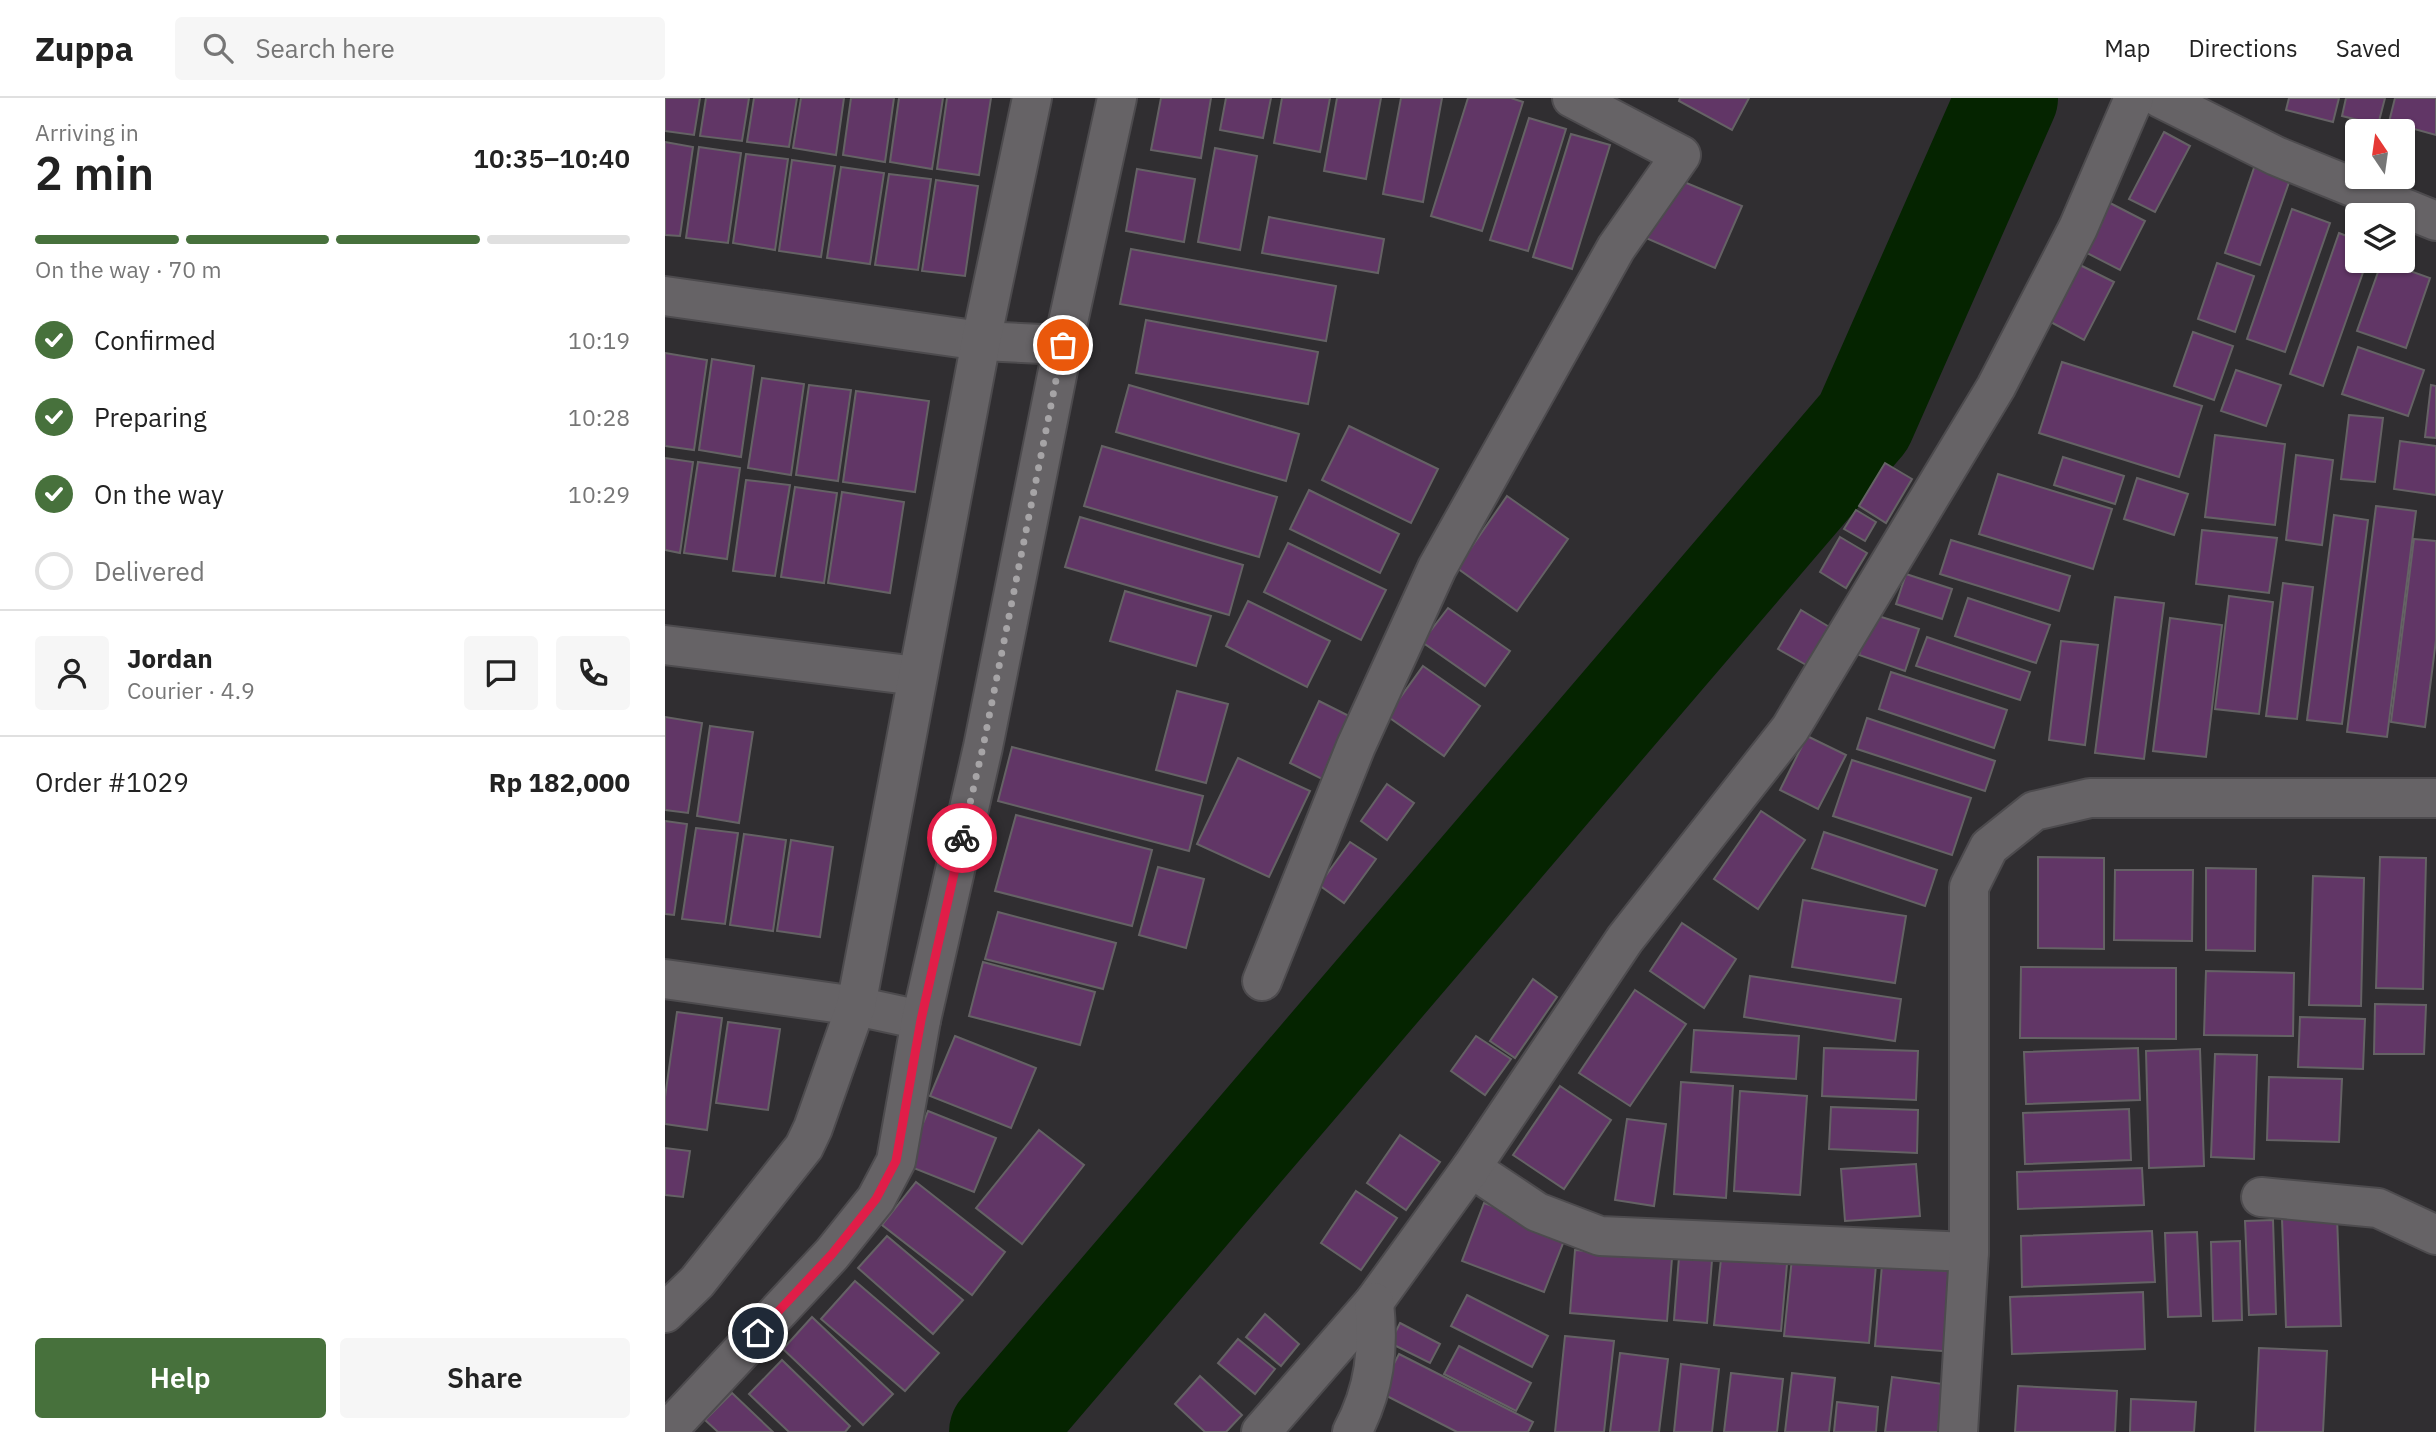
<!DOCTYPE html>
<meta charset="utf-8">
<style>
body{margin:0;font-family:"IBM Plex Sans",sans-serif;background:#f6f6f6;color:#222;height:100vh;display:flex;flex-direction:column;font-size:26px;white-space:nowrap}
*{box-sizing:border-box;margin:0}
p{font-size:23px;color:#767676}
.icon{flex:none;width:38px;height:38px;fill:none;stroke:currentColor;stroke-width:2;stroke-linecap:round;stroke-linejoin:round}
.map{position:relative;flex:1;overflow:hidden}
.drawer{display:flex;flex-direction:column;background:#fff;width:665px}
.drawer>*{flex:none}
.needle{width:46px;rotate:347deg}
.fabs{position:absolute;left:1680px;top:21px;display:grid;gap:14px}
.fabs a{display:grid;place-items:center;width:70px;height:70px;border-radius:7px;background:#fff;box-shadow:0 2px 5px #0004;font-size:35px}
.pin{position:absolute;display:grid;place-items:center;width:60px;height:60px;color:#fff;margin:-30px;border:4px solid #fff;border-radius:50%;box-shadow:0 2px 7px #0007}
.courier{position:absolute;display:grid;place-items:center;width:70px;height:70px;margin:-35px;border:5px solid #e11d48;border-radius:50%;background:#fff;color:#222;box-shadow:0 2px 9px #0007}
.head em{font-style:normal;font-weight:600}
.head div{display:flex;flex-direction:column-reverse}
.head{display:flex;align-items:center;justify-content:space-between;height:119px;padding:0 35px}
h1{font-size:46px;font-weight:600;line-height:52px}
.bar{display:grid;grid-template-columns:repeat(4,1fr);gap:10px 7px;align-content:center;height:84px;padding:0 35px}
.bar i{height:9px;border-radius:5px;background:#e0e0e0}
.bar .on{background:#47713c}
.bar p{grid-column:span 4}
.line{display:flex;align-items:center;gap:18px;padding:0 35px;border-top:2px solid #e0e0e0}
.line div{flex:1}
.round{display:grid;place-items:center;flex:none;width:74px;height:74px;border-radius:7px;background:#f6f6f6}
ol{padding:0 35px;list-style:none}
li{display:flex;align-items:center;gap:21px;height:77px}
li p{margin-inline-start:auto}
li .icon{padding:7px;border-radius:50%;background:#47713c;color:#fff;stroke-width:4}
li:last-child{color:#767676}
li i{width:38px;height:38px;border:4px solid #e0e0e0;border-radius:50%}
.action{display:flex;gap:14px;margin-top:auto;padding:14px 35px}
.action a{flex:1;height:80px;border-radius:7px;background:#47713c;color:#fff;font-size:28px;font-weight:600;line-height:80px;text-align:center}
.action a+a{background:#f6f6f6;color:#222}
header{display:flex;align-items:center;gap:42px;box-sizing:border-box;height:98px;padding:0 35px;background:#fff;border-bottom:2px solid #e0e0e0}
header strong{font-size:33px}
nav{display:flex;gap:38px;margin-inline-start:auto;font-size:24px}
.search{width:490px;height:63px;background:#f6f6f6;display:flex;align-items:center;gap:18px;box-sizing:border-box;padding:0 24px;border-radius:7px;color:#767676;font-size:26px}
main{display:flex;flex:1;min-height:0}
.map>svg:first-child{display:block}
</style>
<header>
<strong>Zuppa</strong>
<div class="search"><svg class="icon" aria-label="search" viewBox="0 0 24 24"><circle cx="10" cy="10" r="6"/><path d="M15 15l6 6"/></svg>Search here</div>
<nav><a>Map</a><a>Directions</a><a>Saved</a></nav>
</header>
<main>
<section class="drawer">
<div class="head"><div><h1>2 min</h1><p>Arriving in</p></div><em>10:35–10:40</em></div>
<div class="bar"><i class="on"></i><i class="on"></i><i class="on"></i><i></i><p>On the way · 70 m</p></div>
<ol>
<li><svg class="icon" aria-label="check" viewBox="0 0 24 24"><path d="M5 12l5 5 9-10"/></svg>Confirmed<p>10:19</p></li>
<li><svg class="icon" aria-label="check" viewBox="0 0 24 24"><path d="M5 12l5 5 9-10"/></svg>Preparing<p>10:28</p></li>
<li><svg class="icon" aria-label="check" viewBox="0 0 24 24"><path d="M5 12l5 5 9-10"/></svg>On the way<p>10:29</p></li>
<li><i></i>Delivered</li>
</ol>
<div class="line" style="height:126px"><a class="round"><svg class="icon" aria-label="person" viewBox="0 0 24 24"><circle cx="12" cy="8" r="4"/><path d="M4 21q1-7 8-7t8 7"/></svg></a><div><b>Jordan</b><p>Courier · 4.9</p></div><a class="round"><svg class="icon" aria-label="chat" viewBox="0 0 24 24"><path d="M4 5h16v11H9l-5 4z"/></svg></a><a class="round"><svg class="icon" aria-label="phone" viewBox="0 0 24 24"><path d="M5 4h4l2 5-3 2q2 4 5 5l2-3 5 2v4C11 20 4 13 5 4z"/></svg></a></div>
<div class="line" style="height:91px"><div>Order #1029</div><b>Rp 182,000</b></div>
<div class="action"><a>Help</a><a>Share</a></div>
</section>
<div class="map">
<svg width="1771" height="1334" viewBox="0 0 1771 1334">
<rect width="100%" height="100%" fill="#302e31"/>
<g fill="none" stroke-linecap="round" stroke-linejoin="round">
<path stroke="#052400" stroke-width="102" d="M335 1334 1199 324 1342 0"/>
</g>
<g fill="#613666" stroke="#656265" stroke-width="2">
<path d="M0 0H35L29 37 0 33Z"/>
<path d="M41 0H84L77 43 35 38Z"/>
<path d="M89 0H132L124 49 82 44Z"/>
<path d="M136 0H179L171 57 128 50Z"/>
<path d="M186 0H229L220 64 178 57Z"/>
<path d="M234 0H278L267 71 225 64Z"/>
<path d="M282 0H326L314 77 272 71Z"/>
<path d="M496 0H546L536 60 486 52Z"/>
<path d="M561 0H606L598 40 555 32Z"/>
<path d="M617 0H665L655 54 609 45Z"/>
<path d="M672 0H716L701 81 659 73Z"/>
<path d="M736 0H777L758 104 718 96Z"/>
<path d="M803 0H846L858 4 817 133 766 118Z"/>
<path d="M1015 0H1084L1067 32 1014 3Z"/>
<path d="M1624 0H1674L1668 24 1621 12Z"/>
<path d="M1681 0H1720L1713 27 1677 18Z"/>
<path d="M1730 0H1771V37L1724 24Z"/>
<path d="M864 20 901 31 863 153 825 142Z"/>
<path d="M1499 34 1525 48 1490 114 1464 101Z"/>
<path d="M906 36 945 47 907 171 868 159Z"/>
<path d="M0 44 28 49 15 138 0 137Z"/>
<path d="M34 49 76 55 63 145 21 140Z"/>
<path d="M550 50 592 58 575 152 533 144Z"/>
<path d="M81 56 123 61 110 152 68 145Z"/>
<path d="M1592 61 1628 73 1595 167 1560 155Z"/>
<path d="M127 62 170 68 156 159 114 153Z"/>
<path d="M176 69 219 75 205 166 162 160Z"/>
<path d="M472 71 530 81 519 144 461 133Z"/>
<path d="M224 76 266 81 253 172 210 167Z"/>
<path d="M1007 79 1077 108 1050 170 981 140Z"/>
<path d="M271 82 313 88 300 178 257 173Z"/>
<path d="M1445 105 1480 123 1455 172 1420 154Z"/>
<path d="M1627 111 1665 125 1620 254 1582 241Z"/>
<path d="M604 119 719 141 713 175 597 155Z"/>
<path d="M1674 135 1692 142V163H1702L1658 288 1625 276Z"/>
<path d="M466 151 671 188 661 243 455 206Z"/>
<path d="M1717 163 1765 180 1741 250 1692 233Z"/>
<path d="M1411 165 1449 184 1419 242 1382 222Z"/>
<path d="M1552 165 1589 178 1570 234 1533 221Z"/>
<path d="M481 222 653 254 643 306 471 275Z"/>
<path d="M1528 234 1568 248 1549 302 1509 288Z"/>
<path d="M1693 249 1759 272 1743 318 1677 296Z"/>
<path d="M0 255 42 262 29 352 0 348Z"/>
<path d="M47 261 89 268 76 359 34 352Z"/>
<path d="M1397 264 1537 308 1514 379 1374 335Z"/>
<path d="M1571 272 1616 287 1601 328 1556 313Z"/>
<path d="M97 280 139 286 126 377 83 370Z"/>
<path d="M144 287 186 292 173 383 131 377Z"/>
<path d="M464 287 634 336 621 383 451 334Z"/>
<path d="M1766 287 1771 288V340L1760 339Z"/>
<path d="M191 293 264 303 250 394 178 384Z"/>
<path d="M1684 317 1718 320 1710 384 1676 381Z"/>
<path d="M684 328 773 371 746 425 657 382Z"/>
<path d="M1550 337 1620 346 1610 427 1540 419Z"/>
<path d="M1735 343 1771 348V397L1729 391Z"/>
<path d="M437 348 612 399 594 459 419 408Z"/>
<path d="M1631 357 1668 362 1657 447 1621 442Z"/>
<path d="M1398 359 1459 378 1450 406 1389 387Z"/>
<path d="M0 360 28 364 15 455 0 452Z"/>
<path d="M33 364 75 370 62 461 19 455Z"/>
<path d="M1220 365 1247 381 1221 425 1194 408Z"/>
<path d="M1333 376 1447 411 1428 471 1314 436Z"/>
<path d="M1472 380 1523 396 1509 437 1459 421Z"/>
<path d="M81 382 125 387 110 478 68 473Z"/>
<path d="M130 389 172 395 159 485 116 479Z"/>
<path d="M644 392 734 436 715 475 625 431Z"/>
<path d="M177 394 239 404 225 495 163 485Z"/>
<path d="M842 398 903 441 852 513 792 470Z"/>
<path d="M1711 408 1751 413 1722 639 1682 634Z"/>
<path d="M1191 412 1211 424 1200 443 1179 431Z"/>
<path d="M1669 417 1703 422 1677 626 1642 622Z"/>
<path d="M415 419 578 467 564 517 400 469Z"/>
<path d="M1537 432 1612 440 1604 495 1531 486Z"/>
<path d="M1175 439 1202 455 1181 490 1155 474Z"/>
<path d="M1749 441 1771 443V542L1760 629 1726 624Z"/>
<path d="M1286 442 1405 478 1394 513 1275 476Z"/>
<path d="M623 445 721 492 696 542 599 494Z"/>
<path d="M1241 476 1287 491 1277 521 1231 506Z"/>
<path d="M1618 485 1648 489 1632 621 1601 618Z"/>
<path d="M460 493 546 518 531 568 445 543Z"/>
<path d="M1564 498 1608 504 1594 616 1550 611Z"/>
<path d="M1450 499 1499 505 1479 661 1430 655Z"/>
<path d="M1303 500 1385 527 1371 565 1290 538Z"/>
<path d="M583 503 665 543 642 589 561 548Z"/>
<path d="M783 510 845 553 820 588 757 544Z"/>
<path d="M1136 512 1166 530 1143 568 1113 551Z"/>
<path d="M1207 516 1254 531 1240 573 1194 557Z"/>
<path d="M1505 520 1557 527 1541 659 1488 653Z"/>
<path d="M1262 539 1365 574 1355 602 1251 568Z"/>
<path d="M1396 543 1433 547 1420 647 1384 642Z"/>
<path d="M758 568 815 608 779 658 722 618Z"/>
<path d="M1226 574 1342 612 1329 650 1214 611Z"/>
<path d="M512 593 563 606 541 685 491 672Z"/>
<path d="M654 603 686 619 657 681 625 665Z"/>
<path d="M0 619 37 625 23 715 0 712Z"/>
<path d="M1202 620 1330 663 1320 693 1192 651Z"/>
<path d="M45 628 88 634 74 725 32 718Z"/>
<path d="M1142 638 1181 657 1153 711 1115 692Z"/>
<path d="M347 649 538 698 524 753 333 703Z"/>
<path d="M573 660 645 693 604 779 532 746Z"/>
<path d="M1187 662 1306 700 1287 757 1168 718Z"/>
<path d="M722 686 749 705 722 742 696 723Z"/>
<path d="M1096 713 1140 742 1093 811 1049 781Z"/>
<path d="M351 717 487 752 467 828 330 793Z"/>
<path d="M0 723 22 726 9 817 0 816Z"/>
<path d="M31 730 73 735 60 826 17 821Z"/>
<path d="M1159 734 1272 772 1260 808 1147 770Z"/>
<path d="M79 736 121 742 108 833 65 827Z"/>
<path d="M126 742 168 749 155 839 112 833Z"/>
<path d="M685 744 711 761 679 805 654 787Z"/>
<path d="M1373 759 1439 760V851L1373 850Z"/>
<path d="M1715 759 1761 760 1758 891 1711 890Z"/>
<path d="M493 769 539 781 521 850 474 837Z"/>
<path d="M1541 770 1591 771 1590 853 1541 852Z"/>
<path d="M1450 772H1528L1527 843 1449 842Z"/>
<path d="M1648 778 1699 780 1696 908 1644 907Z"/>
<path d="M1138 802 1241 818 1230 885 1127 869Z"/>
<path d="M333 814 451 845 438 891 320 861Z"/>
<path d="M1017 825 1071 861 1039 910 985 873Z"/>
<path d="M318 864 430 894 415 947 304 918Z"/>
<path d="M1356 869 1511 870V941L1355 940Z"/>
<path d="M1541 873 1629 875 1628 938 1539 937Z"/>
<path d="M1085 878 1236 901 1230 943 1079 919Z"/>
<path d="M868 881 892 899 850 960 825 943Z"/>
<path d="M970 892 1021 926 965 1008 914 975Z"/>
<path d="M1710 906 1761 907 1759 956H1709Z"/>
<path d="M12 914 57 920 42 1032 0 1026V999Z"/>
<path d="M1635 919 1700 921 1698 971 1633 969Z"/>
<path d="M63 924 115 931 103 1012 51 1005Z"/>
<path d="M1029 932 1134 938 1131 981 1026 974Z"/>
<path d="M290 938 371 970 346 1030 265 998Z"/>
<path d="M811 938 846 961 820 997 786 973Z"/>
<path d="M1159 950 1253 953 1251 1002 1157 998Z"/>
<path d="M1473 950 1475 1002 1361 1006 1359 954Z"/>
<path d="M1535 951 1539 1068 1484 1070 1481 953Z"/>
<path d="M1550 956 1592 957 1589 1061 1546 1059Z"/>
<path d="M1604 979 1677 981 1674 1044 1602 1042Z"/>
<path d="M1016 984 1068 988 1061 1100 1009 1096Z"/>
<path d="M895 988 946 1022 899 1091 848 1057Z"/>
<path d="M1075 993 1142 998 1135 1097 1069 1093Z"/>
<path d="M1166 1009 1253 1012 1252 1055 1164 1051Z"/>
<path d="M1464 1011 1466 1062 1360 1066 1358 1015Z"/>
<path d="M263 1013 331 1040 309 1094 241 1067Z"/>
<path d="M962 1021 1001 1026 989 1108 950 1102Z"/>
<path d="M374 1032 419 1067 357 1146 311 1110Z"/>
<path d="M735 1037 775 1064 741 1112 702 1085Z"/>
<path d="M0 1050 25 1053 18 1099 0 1097Z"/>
<path d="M1251 1066 1255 1118 1180 1123 1176 1071Z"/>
<path d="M1477 1070 1479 1107 1353 1111 1352 1074Z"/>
<path d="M251 1084 340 1154 307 1197 217 1127Z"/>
<path d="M691 1093 732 1120 696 1172 656 1145Z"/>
<path d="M819 1105 902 1135 879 1194 797 1163Z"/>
<path d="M1672 1118 1676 1228 1621 1229 1617 1121Z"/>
<path d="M1608 1122 1611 1216 1584 1217 1580 1123Z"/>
<path d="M1487 1133 1490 1184 1357 1189 1356 1138Z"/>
<path d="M1532 1134 1536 1218 1503 1219 1500 1135Z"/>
<path d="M222 1138 298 1202 268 1236 193 1170Z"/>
<path d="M1575 1143 1577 1222 1548 1223 1546 1144Z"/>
<path d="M910 1152 1007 1160 1002 1223 905 1215Z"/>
<path d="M1014 1159 1047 1162 1042 1225 1009 1222Z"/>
<path d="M1127 1160 1211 1167 1204 1245 1119 1238Z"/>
<path d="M1056 1161 1122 1166 1116 1233 1049 1227Z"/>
<path d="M1217 1167 1297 1174 1290 1254 1210 1248Z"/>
<path d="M190 1183 274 1255 240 1293 156 1221Z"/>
<path d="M1478 1194 1480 1251 1347 1256 1345 1199Z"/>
<path d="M802 1197 883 1238 867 1269 786 1228Z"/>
<path d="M600 1216 634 1246 616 1268 581 1239Z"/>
<path d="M147 1219 228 1296 198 1327 118 1251Z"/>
<path d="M735 1225 775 1246 765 1265 725 1245Z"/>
<path d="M900 1238 949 1243 939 1334H890Z"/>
<path d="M573 1241 610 1271 590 1296 553 1265Z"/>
<path d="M794 1248 866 1285 851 1313 779 1276Z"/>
<path d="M1594 1250 1662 1253 1658 1334H1590Z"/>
<path d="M955 1255 1003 1261 994 1334H945Z"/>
<path d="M734 1256 868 1324 863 1334H792L714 1294Z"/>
<path d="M117 1262 185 1328 180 1334H124L84 1296Z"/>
<path d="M1016 1266 1054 1271 1047 1334H1009Z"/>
<path d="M1066 1275 1118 1281 1112 1334H1059Z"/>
<path d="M1127 1275 1170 1280 1164 1334H1120Z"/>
<path d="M535 1278 577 1317 561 1334H540L510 1306Z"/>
<path d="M1227 1279 1278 1286 1273 1334H1220Z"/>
<path d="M1353 1288 1452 1293 1450 1334H1350Z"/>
<path d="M67 1295 108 1334H53L40 1322Z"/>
<path d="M1466 1301 1531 1304 1529 1334H1465Z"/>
<path d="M1172 1304 1213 1309 1211 1334H1169Z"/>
</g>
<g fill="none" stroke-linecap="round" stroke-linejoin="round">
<g stroke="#4d4b4e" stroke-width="42">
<g id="minor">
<path d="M1495 0 1611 58 1771 123"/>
<path d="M0 198 316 243 398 247"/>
<path d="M0 547 252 578"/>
<path d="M0 881 191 908 256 922"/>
<path d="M597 883 691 648 772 470 951 150 1016 57 907 0"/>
<path d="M806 1070 872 1114 935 1138 1304 1154"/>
<path d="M1596 1099 1713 1110 1771 1137"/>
<path d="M0 1215 32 1184 139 1049 148 1030 191 908 316 243 367 0"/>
<path d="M1 1334 167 1156 211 1101 231 1063 256 922 318 649 398 247 452 0"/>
<path d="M596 1334 709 1204 806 1070 960 841 1125 631 1331 289 1413 130 1469 0"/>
<path d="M687 1334C710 1291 714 1251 709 1204"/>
<path d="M1293 1334 1304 1154V789L1324 749 1369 713 1425 700H1771"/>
</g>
</g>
<use href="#minor" stroke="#666366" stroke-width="38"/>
</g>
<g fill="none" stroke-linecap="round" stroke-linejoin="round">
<path stroke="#a6a4a6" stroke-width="7" stroke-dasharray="0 12.6" d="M297 740 318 649 398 247"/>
<path stroke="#e11d48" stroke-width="9" d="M93 1235 167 1156 211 1101 231 1063 256 922 297 740"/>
</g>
</svg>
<div class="fabs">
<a><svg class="needle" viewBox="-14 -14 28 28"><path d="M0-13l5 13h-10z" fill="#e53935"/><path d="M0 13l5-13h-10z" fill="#767676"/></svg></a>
<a><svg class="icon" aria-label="layers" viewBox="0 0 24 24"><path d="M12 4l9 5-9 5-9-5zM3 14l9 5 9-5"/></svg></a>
</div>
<div class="pin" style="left:398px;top:247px;background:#ea580c"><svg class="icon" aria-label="bag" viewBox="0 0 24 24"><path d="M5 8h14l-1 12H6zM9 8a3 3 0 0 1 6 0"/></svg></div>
<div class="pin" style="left:93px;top:1235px;background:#1f2937"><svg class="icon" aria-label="home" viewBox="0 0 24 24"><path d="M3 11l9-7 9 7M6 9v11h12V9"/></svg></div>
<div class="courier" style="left:297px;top:740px"><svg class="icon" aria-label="bike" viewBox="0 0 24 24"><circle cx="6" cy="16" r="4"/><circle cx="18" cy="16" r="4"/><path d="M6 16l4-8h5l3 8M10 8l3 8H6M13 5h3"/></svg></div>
</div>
</main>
